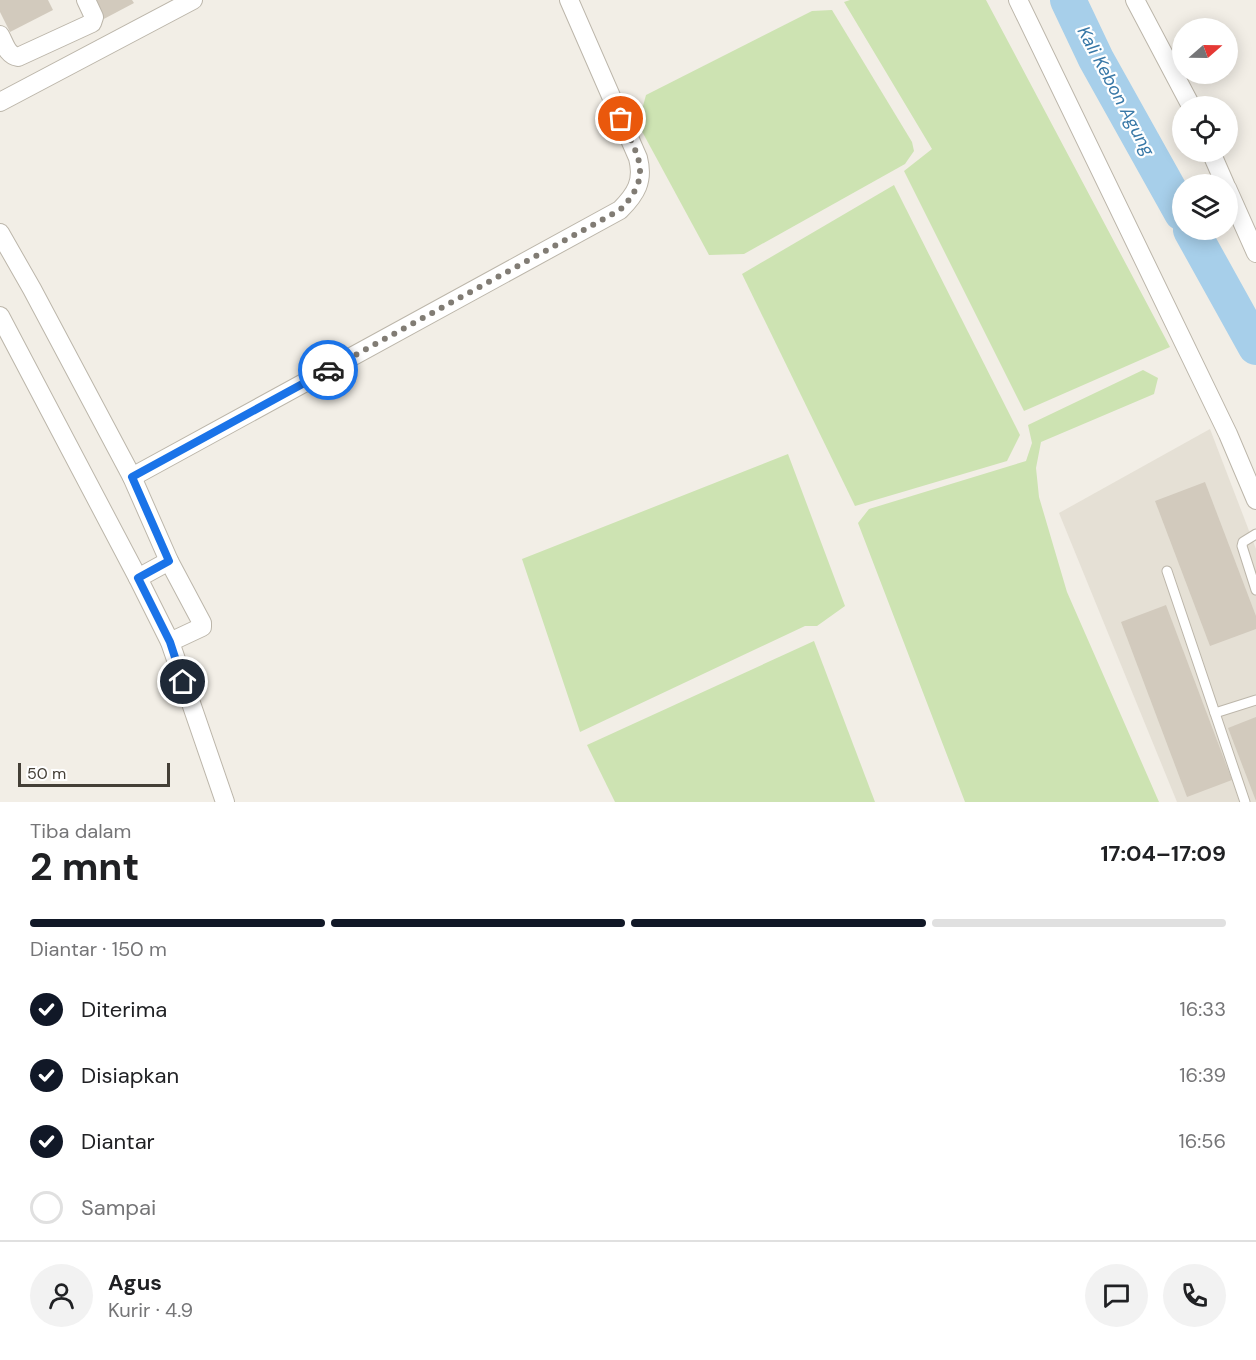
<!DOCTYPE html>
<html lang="id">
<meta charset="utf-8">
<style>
body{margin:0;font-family:"DM Sans",sans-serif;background:#f2f2f2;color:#202124;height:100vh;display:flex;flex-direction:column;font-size:22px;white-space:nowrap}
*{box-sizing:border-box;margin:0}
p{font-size:20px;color:#757577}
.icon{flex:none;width:33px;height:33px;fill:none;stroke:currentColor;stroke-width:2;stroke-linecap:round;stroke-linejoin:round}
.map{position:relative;height:802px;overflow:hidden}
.panel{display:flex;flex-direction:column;background:#fff;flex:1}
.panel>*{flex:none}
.needle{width:39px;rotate:70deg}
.fabs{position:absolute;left:1172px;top:18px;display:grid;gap:12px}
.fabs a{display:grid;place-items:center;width:66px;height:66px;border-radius:50%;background:#fff;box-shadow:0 3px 15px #0003;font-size:30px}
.scale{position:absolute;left:18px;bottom:15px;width:152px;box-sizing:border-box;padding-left:6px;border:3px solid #443f36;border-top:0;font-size:16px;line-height:21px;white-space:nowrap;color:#443f36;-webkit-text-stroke:4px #fff;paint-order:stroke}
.pin{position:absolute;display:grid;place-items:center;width:51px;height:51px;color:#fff;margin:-26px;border:3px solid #fff;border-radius:50%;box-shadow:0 2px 6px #0007}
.courier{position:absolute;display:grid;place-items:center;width:60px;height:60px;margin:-30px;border:4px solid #1a73e8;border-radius:50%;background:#fff;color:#222;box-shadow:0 2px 8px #0007}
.summary em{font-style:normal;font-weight:700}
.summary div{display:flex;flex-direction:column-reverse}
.summary{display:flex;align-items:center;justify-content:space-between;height:102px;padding:0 30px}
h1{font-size:39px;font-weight:700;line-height:45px}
.bar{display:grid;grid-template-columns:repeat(4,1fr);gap:9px 6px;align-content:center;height:72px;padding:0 30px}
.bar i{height:8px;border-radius:4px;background:#e0e0e0}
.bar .current{background:#111827}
.bar p{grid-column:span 4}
.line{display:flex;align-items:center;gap:15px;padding:0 30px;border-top:2px solid #e0e0e0}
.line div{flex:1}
.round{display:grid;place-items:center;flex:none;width:63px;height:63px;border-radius:32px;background:#f2f2f2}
ol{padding:0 30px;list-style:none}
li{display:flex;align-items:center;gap:18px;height:66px}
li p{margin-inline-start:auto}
li .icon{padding:6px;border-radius:50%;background:#111827;color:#fff;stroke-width:4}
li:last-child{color:#757577}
li i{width:33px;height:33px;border:3px solid #e0e0e0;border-radius:50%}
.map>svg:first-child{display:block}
</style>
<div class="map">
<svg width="1256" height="802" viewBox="0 0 1256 802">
<rect width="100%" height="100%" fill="#f2eee6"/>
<path fill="#e5e0d5" d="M1210 429 1256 549V802H1177L1059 513Z"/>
<g fill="#cde3b2">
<path d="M850 0H986L1170 347 1024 411 904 171 932 149 844 2Z"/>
<path d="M832 10 912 142 914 151 905 164 744 254 709 255 638 124 646 95 812 11Z"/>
<path d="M894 185 1020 435 1007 461 855 506 742 274Z"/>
<path d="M1143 370 1158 378 1154 394 1041 442 1036 468 1039 497 1067 592 1159 802H965L858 523 869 509 1026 461 1032 443 1028 425Z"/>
<path d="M788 454 845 606 817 626H805L580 732 522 559Z"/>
<path d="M814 641 875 802H615L587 745Z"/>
</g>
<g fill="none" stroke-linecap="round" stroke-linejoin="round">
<g stroke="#a7cfea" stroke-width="36">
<path d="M1068 0 1096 59 1182 213"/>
<path d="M1191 230 1256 347"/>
</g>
</g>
<g fill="#d2cabd">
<path d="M0 0H48L53 10 10 32 0 12Z"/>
<path d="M90 0H132L134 3 100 21Z"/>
<path d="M1205 482 1256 616V629L1210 646 1155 501Z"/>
<path d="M1166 605 1232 780 1187 797 1121 622Z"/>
<path d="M1256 717V801L1228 728Z"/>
</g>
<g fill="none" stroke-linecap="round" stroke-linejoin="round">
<g stroke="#bcb6aa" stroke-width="11">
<g id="lane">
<path d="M1256 534 1243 542 1242 546 1256 590"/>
<path d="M1167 571 1245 802"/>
<path d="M1215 713 1256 700"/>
</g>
</g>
<g stroke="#bcb6aa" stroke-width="20">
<g id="street">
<path d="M1018 0 1228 434 1256 500"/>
<path d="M1135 0 1191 106"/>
<path d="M0 35C5 44 7 55 18 57L92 23 94 17 86 0"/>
<path d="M0 102 193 0"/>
<path d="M1211 152 1225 184"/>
<path d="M1227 188 1256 253"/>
<path d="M0 233 32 289 132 477 169 561 202 623V627L170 642"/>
<path d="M0 316 138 578"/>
<path d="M132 477 620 210C636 194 644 181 638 158L569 0"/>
<path d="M169 561 138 578 170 642 225 802"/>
</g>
</g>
<use href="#lane" stroke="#fff" stroke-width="9"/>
<use href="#street" stroke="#fff" stroke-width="18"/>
</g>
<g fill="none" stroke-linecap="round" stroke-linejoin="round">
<path stroke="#817c74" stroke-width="6" stroke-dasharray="0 10.8" d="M328 370 620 210C654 175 638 157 621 119"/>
<path stroke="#1a73e8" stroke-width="8" d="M183 682 170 642 138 578 169 561 132 477 328 370"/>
</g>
<g text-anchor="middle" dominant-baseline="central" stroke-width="4.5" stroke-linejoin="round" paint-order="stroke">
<g font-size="18" font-style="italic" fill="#3878a7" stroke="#fff">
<text transform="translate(1116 91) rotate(62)">Kali Kebon Agung</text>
</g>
</g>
</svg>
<div class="fabs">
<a><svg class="needle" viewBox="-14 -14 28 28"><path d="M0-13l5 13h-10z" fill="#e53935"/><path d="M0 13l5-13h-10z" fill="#757577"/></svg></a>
<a><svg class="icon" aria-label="locate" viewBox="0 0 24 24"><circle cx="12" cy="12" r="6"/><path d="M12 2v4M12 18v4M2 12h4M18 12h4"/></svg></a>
<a><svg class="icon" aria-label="layers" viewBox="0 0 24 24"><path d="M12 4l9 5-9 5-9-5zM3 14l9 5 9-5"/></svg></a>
</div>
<div class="scale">50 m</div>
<div class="pin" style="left:621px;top:119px;background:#ea580c"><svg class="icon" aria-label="bag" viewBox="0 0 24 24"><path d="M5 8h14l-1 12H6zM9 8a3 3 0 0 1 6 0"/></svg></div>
<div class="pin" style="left:183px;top:682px;background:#1f2937"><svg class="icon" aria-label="home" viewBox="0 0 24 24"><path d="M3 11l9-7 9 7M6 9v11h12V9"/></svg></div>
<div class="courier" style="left:328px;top:370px"><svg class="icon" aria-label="car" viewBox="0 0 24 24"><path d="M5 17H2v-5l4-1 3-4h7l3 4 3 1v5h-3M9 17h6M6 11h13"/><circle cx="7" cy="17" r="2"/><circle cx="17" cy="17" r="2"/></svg></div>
</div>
<section class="panel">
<div class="summary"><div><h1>2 mnt</h1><p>Tiba dalam</p></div><em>17:04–17:09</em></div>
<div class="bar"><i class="current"></i><i class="current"></i><i class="current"></i><i></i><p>Diantar · 150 m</p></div>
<ol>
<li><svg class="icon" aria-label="check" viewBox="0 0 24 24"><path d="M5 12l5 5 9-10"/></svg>Diterima<p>16:33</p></li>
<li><svg class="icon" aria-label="check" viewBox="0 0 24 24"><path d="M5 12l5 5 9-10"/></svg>Disiapkan<p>16:39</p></li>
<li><svg class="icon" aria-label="check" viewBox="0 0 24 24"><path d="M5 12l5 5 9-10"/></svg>Diantar<p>16:56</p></li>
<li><i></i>Sampai</li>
</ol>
<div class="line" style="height:108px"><a class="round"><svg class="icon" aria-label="person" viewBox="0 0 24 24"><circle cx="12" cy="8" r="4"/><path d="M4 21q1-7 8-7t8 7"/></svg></a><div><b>Agus</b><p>Kurir · 4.9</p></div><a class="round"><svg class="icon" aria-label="chat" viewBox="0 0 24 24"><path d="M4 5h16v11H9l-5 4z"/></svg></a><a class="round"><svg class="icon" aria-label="phone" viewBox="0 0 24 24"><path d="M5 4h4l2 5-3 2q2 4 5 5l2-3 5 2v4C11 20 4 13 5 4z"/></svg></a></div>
</section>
